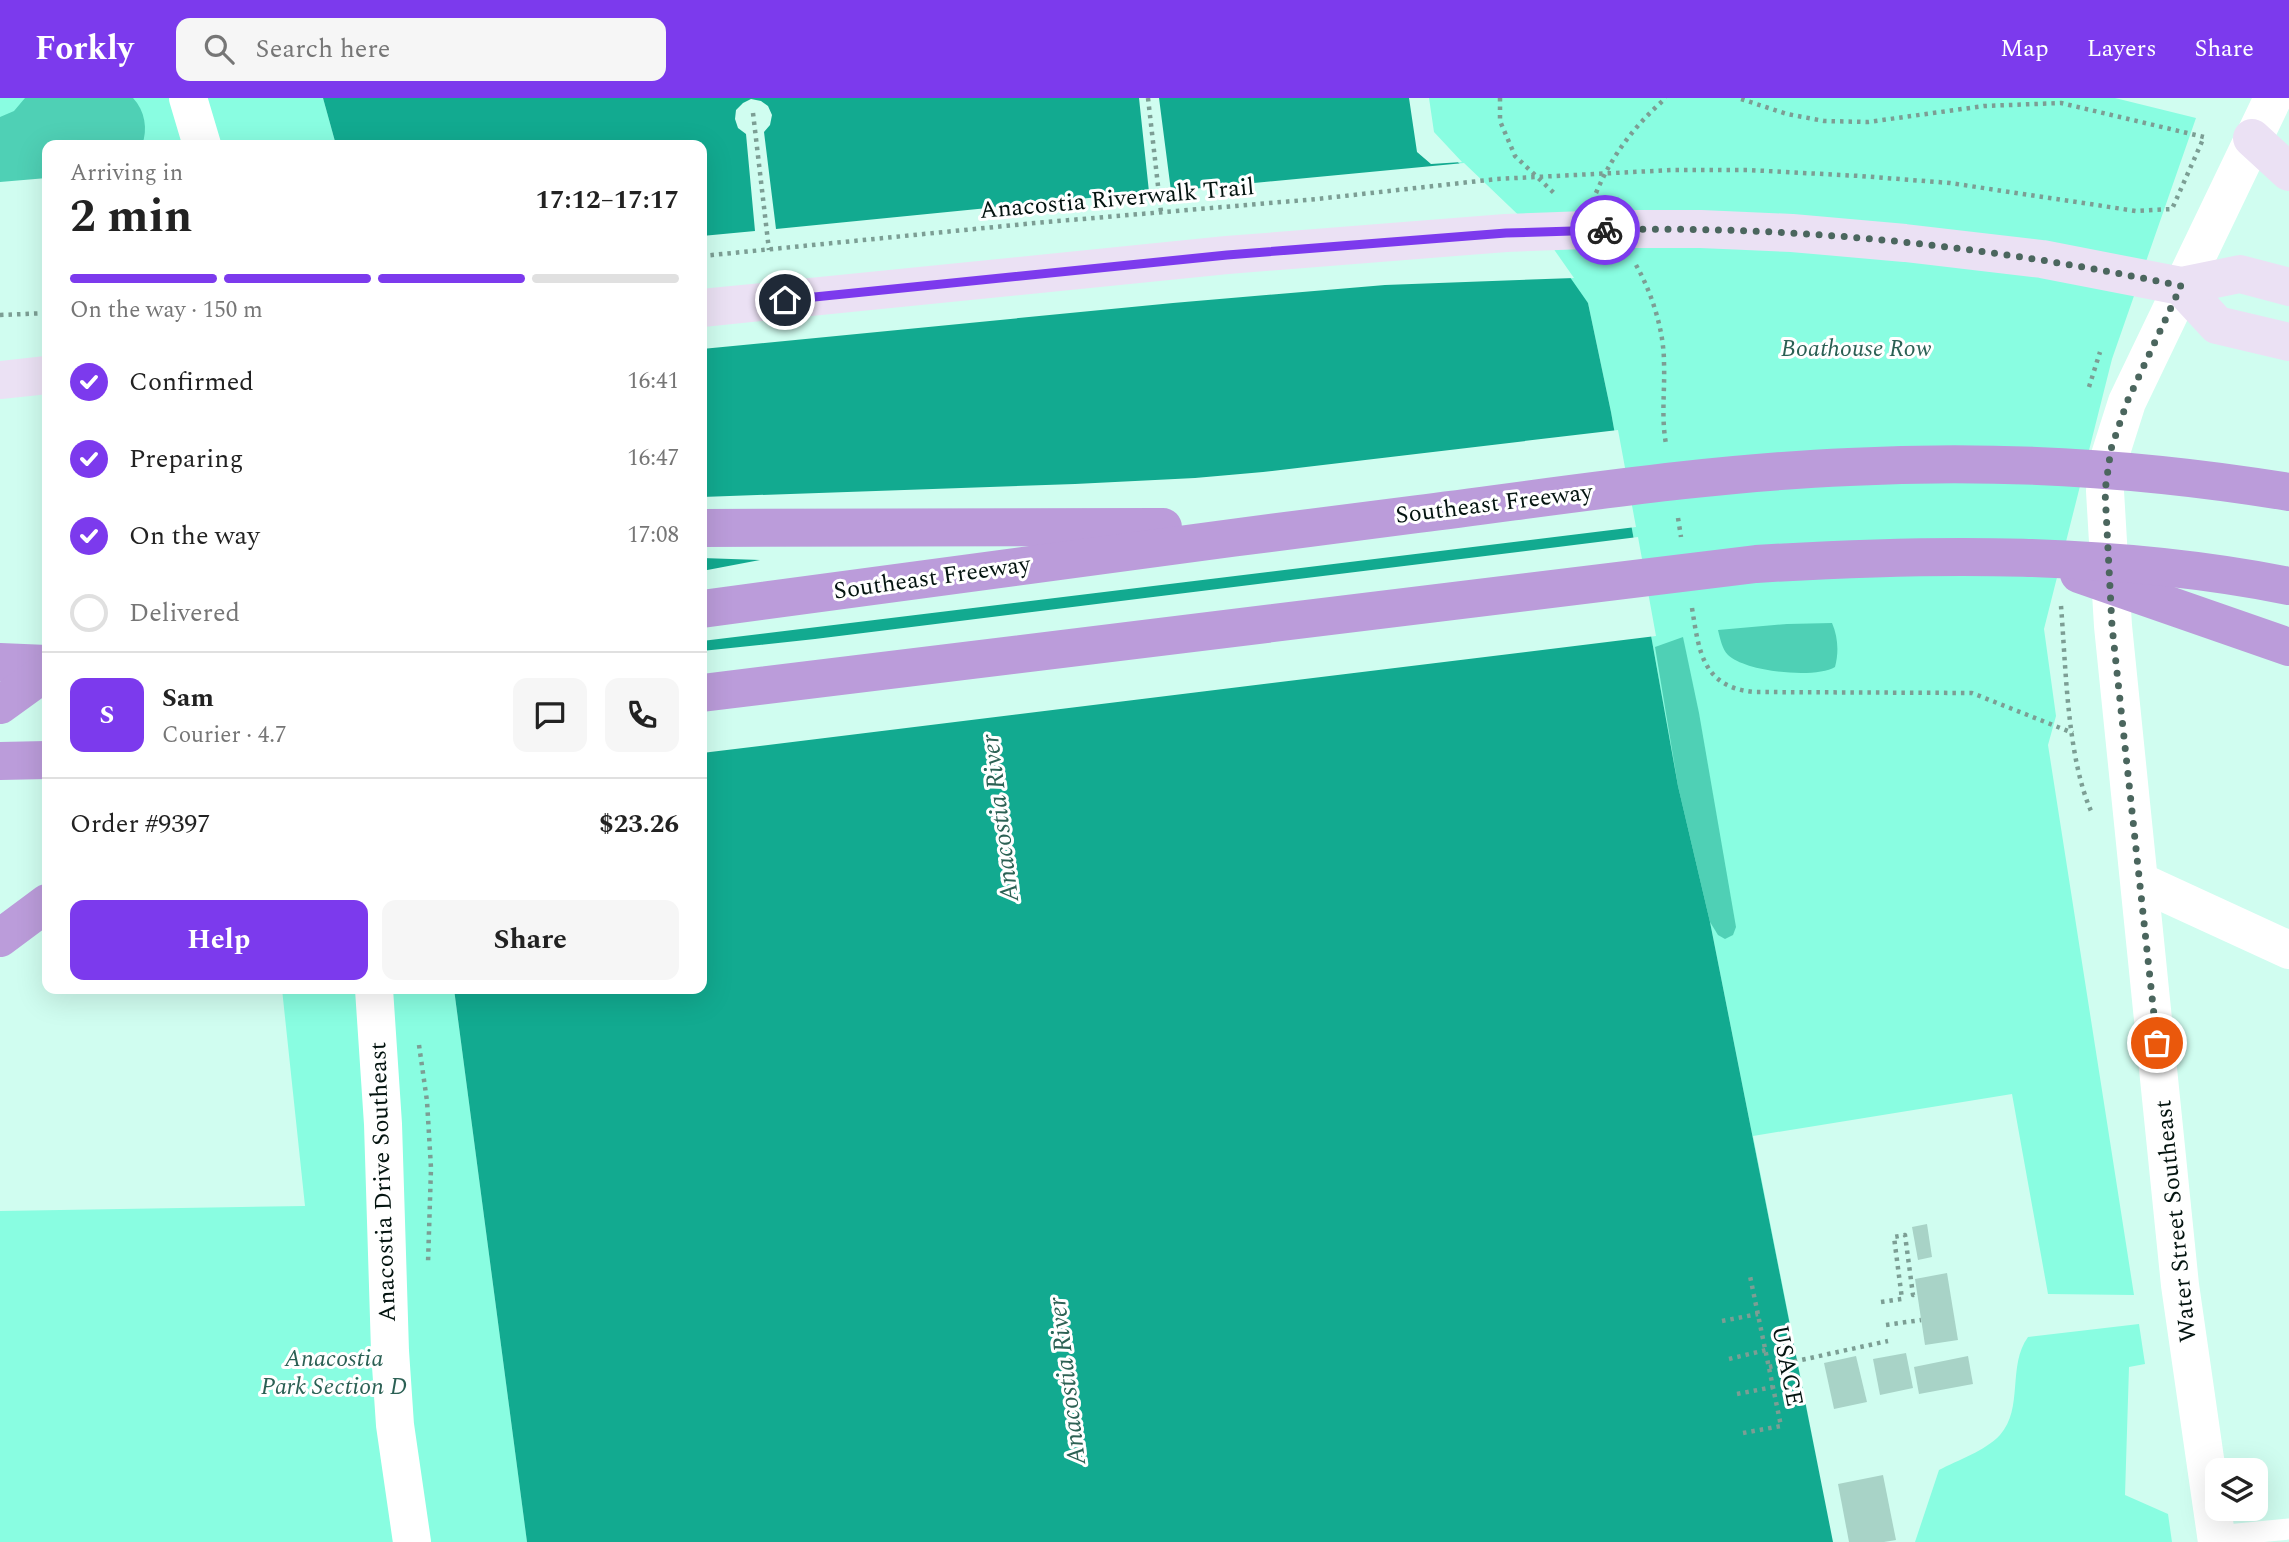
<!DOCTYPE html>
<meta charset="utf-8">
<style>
body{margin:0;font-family:Spectral,serif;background:#f6f6f6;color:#222;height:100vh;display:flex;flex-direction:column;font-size:26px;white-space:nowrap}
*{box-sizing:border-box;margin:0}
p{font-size:23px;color:#767676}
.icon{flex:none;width:38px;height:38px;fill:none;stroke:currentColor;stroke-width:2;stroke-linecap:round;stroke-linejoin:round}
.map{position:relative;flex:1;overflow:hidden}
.panel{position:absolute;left:42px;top:42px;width:665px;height:854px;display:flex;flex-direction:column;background:#fff;border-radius:14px;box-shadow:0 7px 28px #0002}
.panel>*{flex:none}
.controls{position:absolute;left:2205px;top:1360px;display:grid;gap:14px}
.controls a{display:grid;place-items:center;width:63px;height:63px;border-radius:14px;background:#fff;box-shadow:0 7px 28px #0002;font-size:35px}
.pin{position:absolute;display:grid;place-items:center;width:60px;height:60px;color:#fff;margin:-30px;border:4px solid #fff;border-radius:50%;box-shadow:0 2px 7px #0007}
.courier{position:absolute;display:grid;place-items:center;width:70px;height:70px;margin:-35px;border:5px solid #7c3aed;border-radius:50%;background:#fff;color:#222;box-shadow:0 2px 9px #0007}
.summary em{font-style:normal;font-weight:700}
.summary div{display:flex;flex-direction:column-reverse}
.summary{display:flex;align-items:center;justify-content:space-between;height:119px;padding:0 28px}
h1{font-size:46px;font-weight:700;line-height:52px}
.bar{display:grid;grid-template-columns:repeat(4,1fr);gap:10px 7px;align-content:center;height:84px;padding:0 28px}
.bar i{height:9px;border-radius:5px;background:#e0e0e0}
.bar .active{background:#7c3aed}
.bar p{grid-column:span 4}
.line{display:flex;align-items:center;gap:18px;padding:0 28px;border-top:2px solid #e0e0e0}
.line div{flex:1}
.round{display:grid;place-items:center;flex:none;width:74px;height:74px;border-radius:14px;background:#f6f6f6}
ol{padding:0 28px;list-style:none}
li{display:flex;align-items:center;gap:21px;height:77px}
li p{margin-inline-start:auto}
li .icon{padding:7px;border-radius:50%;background:#7c3aed;color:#fff;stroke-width:4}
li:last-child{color:#767676}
li i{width:38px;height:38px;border:4px solid #e0e0e0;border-radius:50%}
.button{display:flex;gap:14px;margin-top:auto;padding:14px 28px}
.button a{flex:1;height:80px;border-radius:14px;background:#7c3aed;color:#fff;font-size:28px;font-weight:700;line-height:80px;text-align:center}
.button a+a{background:#f6f6f6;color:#222}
header{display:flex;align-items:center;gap:42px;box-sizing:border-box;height:98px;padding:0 35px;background:#7c3aed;color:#fff}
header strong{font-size:33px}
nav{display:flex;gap:38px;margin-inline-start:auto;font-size:24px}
.search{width:490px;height:63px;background:#f6f6f6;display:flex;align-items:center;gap:18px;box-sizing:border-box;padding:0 24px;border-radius:14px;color:#767676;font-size:26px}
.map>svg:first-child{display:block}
</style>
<header>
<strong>Forkly</strong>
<div class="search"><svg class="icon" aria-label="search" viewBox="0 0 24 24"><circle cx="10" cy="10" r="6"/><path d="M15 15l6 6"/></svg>Search here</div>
<nav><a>Map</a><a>Layers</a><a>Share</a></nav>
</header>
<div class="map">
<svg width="2289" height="1444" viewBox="0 0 2289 1444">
<rect width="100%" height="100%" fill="#d0fdf0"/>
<g fill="#89fde1">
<path d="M0 0H323L336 47H52L0 23Z"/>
<path d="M1425 0H2115L2196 20 2112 261 2044 531 2056 618 2048 647 2134 1197 2048 1196 2012 996 1753 1038 1833 1444 1710 824 1678 688 1611 314 1588 205 1431 35Z"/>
<path d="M282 891H454L527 1444H0V1113L305 1108Z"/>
<path d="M2139 1226 2145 1266 2129 1269 2125 1397 2168 1416 2172 1444H1915L1939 1372C1958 1362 1985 1353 2000 1337 2024 1310 2007 1268 2028 1239Z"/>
</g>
<g fill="#4fd0b5">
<path d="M25 0H133C145 13 148 31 142 47H47V80L0 84V19L14 13Z"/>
<path d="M1832 525C1838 539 1839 554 1835 569 1815 581 1746 574 1728 557 1722 551 1720 540 1718 532L1787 526Z"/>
<path d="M1683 539 1699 615 1736 829 1733 837 1725 841 1718 837 1710 824 1678 688 1655 549Z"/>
</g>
<path fill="#12aa90" d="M323 0H1425L1431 35 1470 77 1551 152 1588 205 1611 314 1678 688 1710 824 1833 1444H527L454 891H702V47H336Z"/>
<g fill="#d0fdf0">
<path d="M1139 0H1159L1171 93 1464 65 1553 150 1574 180 1385 187 1173 205 702 251V138L755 133 746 36 738 30 735 21 736 12 743 5 751 1 761 3 768 8 772 17 770 27 764 34 776 131 1149 94Z"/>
<path d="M1409 0H1429L1434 34 1462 64 1431 66 1417 54Z"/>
<path d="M1618 332 1636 429 702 543V473L760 462 702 460V399L1075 386 1195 380 1263 374Z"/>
<path d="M1638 439 1656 538 702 655V553L815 541Z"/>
</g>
<g fill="#a8d3c7">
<path d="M1927 1126 1932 1159 1918 1162 1912 1129Z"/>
<path d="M1947 1175 1958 1242 1925 1247 1915 1181Z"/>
<path d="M1906 1255 1913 1290 1880 1297 1873 1261Z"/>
<path d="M1856 1258 1867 1304 1834 1311 1824 1265Z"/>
<path d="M1968 1258 1973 1286 1919 1296 1914 1269Z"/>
<path d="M1883 1377 1896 1442 1884 1444H1849L1838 1386Z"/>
</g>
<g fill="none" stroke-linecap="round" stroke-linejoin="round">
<g stroke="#7c9e94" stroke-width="4.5" stroke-dasharray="3.5 5" stroke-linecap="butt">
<path d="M1148 0 1161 114"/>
<path d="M1500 0V23L1515 58 1554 95"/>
<path d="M753 15 769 152"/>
<path d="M1596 95C1612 57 1635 27 1666 0"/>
<path d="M702 158 1035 125 1317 101 1497 81 1672 72H1748L1860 78 1950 85 2136 113 2172 111 2204 39 2061 5 1984 8 1868 24 1824 23 1787 16 1738 0"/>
<path d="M1636 167C1652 195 1664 233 1664 265 1665 293 1661 318 1666 346"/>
<path d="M0 217 47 215"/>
<path d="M2089 289 2100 254"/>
<path d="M1678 420 1681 439"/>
<path d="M2061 508C2066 570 2067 658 2091 713"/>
<path d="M1692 510C1699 553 1702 589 1754 594L1972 595 2073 635"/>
<path d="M419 947 427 1003 431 1070 428 1165"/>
<path d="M1881 1204 1902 1201 1894 1139 1905 1137 1913 1197 1917 1196"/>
<path d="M1722 1223 1758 1216"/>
<path d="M1886 1227 1921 1222"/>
<path d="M1729 1261 1766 1252"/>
<path d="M1769 1269 1888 1243"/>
<path d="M1737 1296 1773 1289"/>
<path d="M1743 1335 1781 1328 1750 1178"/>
</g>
<path stroke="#fff" stroke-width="21" d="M2217 1438 2289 1431"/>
<g stroke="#fff" stroke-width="38">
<path d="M2141 784 2289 852"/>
<path d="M2217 1444 2180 1187 2113 528 2105 393 2107 367 2127 304 2273 0"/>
</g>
<g stroke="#fff" stroke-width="38">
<path d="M188 0 202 47"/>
<path d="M374 891 383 1026 390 1253 395 1327 412 1444"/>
</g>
<g stroke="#ebe1f4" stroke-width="38">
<path d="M2252 40 2289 74"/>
<path d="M2181 188 2217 227 2289 244"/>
<path d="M702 210 1227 157 1506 135 1613 131H1701L1792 135 1905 145 2042 161 2181 188 2240 176 2289 189"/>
<path d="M0 282 47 277"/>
</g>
<g stroke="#bb9cda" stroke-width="38">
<path d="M702 430 1163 429"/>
<path d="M2079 476 2289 549"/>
<path d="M702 511C940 479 1179 446 1418 416 1561 398 1705 375 1849 369 1997 361 2143 370 2289 394"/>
<path d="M0 564 47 566"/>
<path d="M702 595 1756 466C1934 455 2113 453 2289 488"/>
<path d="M0 607 47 573"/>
<path d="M0 663 47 662"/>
<path d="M0 840 47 805"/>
</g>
</g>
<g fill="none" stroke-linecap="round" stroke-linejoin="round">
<path stroke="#4b665e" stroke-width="7" stroke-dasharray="0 12.6" d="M1605 132C1798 127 1992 148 2181 188L2127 304 2111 351 2105 393 2112 528 2157 945"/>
<path stroke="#7c3aed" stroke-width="9" d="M785 202 1227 157 1506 135 1605 132"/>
</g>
<g text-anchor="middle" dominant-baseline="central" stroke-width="6" stroke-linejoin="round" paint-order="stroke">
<g font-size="24" fill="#041410" stroke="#fff">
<text transform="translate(1117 101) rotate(-5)">Anacostia Riverwalk Trail</text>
<text transform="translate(1494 406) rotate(-7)">Southeast Freeway</text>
<text transform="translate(932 480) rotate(-8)">Southeast Freeway</text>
<text transform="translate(383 1084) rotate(-92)">Anacostia Drive Southeast</text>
<text transform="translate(2176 1123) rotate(-96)">Water Street Southeast</text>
<text transform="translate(1787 1268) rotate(79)">USACE</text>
</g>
<g font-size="24" font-style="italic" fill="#2b6054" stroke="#fff">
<text x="1856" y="251">Boathouse Row</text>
<text x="334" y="1261">Anacostia<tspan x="334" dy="28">Park Section D</tspan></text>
</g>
<g font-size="26" font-style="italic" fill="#2c6154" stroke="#fff">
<text transform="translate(1000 720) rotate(-97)">Anacostia River</text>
<text transform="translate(1067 1283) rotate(-97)">Anacostia River</text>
</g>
</g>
</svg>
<div class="controls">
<a><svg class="icon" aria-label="layers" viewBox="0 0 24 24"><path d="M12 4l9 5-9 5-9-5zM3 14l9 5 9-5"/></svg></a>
</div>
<div class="pin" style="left:2157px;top:945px;background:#ea580c"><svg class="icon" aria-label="bag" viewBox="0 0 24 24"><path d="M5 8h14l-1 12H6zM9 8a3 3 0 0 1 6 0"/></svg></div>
<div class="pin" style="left:785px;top:202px;background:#1f2937"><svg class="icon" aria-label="home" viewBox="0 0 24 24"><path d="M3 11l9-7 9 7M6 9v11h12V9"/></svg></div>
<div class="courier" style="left:1605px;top:132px"><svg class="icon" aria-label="bike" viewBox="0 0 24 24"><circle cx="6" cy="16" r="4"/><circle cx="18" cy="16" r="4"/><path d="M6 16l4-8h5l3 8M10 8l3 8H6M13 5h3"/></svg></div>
<section class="panel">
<div class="summary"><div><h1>2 min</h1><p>Arriving in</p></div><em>17:12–17:17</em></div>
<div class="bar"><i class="active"></i><i class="active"></i><i class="active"></i><i></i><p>On the way · 150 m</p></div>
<ol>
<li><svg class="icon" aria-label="check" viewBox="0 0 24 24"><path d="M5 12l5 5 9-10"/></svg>Confirmed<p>16:41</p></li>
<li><svg class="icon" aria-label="check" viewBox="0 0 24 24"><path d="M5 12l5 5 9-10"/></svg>Preparing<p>16:47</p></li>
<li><svg class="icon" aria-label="check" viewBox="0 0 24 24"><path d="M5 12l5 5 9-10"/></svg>On the way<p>17:08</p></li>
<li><i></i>Delivered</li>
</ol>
<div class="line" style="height:126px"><b class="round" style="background:#7c3aed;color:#fff">S</b><div><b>Sam</b><p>Courier · 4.7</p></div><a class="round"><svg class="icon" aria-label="chat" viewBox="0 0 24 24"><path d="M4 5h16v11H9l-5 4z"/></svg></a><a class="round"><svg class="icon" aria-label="phone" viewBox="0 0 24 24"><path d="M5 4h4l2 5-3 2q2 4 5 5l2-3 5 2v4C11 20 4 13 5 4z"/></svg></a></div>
<div class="line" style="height:91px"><div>Order #9397</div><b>$23.26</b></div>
<div class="button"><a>Help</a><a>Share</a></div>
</section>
</div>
